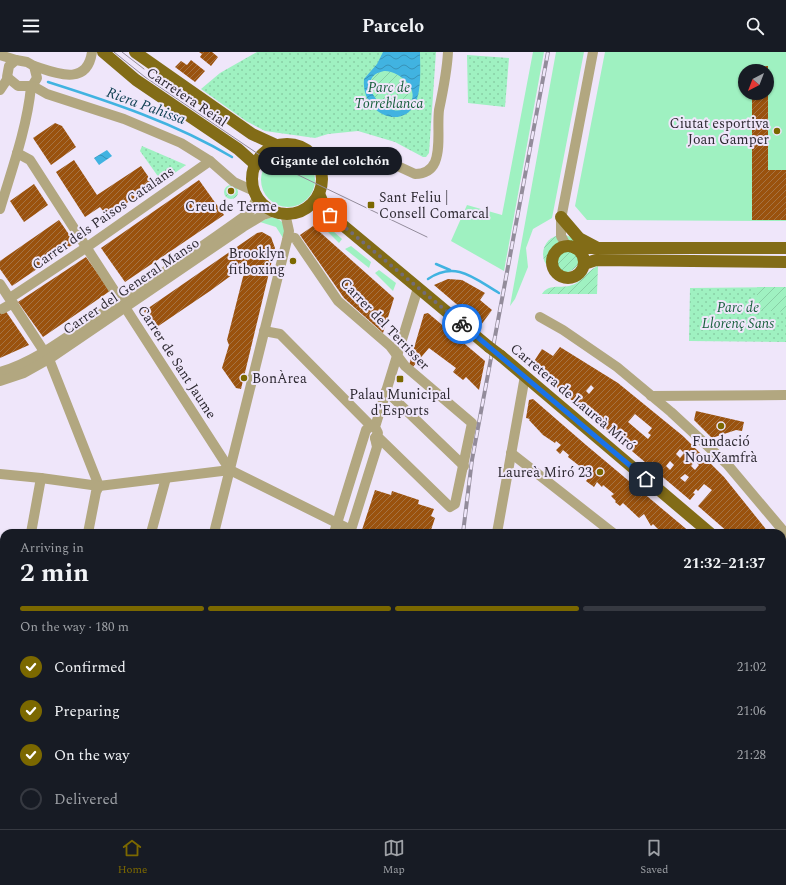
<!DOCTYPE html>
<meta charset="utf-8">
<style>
body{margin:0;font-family:Spectral,serif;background:#242831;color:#f1f3f6;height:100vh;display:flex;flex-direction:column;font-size:15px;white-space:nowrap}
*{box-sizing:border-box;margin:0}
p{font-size:13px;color:#9ea1a6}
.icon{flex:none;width:22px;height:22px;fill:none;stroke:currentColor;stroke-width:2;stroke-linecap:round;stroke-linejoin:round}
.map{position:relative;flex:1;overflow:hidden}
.details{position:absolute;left:0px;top:477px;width:786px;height:300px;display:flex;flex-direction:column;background:#171b24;border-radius:12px 12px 0 0;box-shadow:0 1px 3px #0004}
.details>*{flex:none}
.needle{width:26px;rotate:222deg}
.buttons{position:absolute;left:738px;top:12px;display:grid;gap:8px}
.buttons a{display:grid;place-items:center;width:36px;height:36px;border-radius:50%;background:#171b24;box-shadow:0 1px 3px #0004;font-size:20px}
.pin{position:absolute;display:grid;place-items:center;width:34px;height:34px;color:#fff;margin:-17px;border-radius:8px;box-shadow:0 2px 6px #0006}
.courier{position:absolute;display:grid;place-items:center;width:40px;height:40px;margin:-20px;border:3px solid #1a73e8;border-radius:50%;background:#fff;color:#222;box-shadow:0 1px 5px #0007}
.bubble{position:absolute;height:28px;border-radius:14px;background:#171b24;box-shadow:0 1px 3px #0004;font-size:13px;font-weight:700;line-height:28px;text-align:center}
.head em{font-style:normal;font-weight:700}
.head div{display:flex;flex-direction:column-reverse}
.head{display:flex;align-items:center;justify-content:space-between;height:68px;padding:0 20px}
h1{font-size:26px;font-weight:700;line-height:30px}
.bar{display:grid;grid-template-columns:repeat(4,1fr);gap:6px 4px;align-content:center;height:48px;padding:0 20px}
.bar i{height:5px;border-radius:3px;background:#363941}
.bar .on{background:#7b6800}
.bar p{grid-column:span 4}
ol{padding:0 20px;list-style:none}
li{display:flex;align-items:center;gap:12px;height:44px}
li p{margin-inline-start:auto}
li .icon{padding:4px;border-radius:50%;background:#7b6800;color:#fff;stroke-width:4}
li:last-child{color:#9ea1a6}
li i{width:22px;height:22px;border:2px solid #363941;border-radius:50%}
header{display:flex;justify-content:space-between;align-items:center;height:52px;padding:0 20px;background:#171b24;font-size:18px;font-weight:700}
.tab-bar{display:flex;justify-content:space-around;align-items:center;height:56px;border-top:1px solid #363941;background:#171b24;font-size:11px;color:#9ea1a6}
.tab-bar a{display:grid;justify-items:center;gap:2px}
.tab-bar .on{color:#7b6800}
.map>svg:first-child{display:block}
</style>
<header><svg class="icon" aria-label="menu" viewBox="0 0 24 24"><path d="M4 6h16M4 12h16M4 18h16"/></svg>Parcelo<svg class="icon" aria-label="search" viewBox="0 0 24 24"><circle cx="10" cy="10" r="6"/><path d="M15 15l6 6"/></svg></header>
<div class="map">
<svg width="786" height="777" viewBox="0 0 786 777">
<defs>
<pattern id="park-dots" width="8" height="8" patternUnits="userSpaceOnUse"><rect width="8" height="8" fill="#9ff1c1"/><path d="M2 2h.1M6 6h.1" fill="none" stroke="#89cfa6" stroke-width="1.8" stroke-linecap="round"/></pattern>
<pattern id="garden-furrows" width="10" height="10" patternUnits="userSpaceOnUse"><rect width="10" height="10" fill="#9ff1c1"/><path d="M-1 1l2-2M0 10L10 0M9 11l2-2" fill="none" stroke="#89cfa6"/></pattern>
<pattern id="water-waves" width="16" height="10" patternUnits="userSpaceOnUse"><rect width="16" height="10" fill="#41b3e1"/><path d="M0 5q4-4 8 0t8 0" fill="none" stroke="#3792b7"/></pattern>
<pattern id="building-hatch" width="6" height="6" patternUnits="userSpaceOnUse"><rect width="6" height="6" fill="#9a520e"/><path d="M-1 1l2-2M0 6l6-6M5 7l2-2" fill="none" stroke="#a57344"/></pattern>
</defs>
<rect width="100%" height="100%" fill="#efe6fa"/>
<g fill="#9ff1c1">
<path d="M533 0H544L504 219 451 189 467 153 502 163Z"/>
<path d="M556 0H584L552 166 533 177 526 196 528 215 515 247 510 254Z"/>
<path d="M605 0H786V118H768V14H752V19H745V41H752V167L786 168V169L587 168 575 154Z"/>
<circle cx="288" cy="128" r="27"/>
<path d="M269 166C277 165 281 168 285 174L283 186 276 175 260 170Z"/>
<path d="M324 171 342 187 339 191 322 174Z"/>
<path d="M351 194 371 210 369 216 345 197Z"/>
<path d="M379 218 396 231 393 239 375 221Z"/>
<rect x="484" y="773" width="25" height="4"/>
</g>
<g fill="url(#park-dots)">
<path d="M257 0H436L429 101 426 105H423L395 90 358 79 328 82 315 86 265 79 246 69 201 37 220 21Z"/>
<path d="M467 3 509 6 505 55 468 51Z"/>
<path d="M142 94 186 113 162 130 140 99Z"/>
<path d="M786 235V290L689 289 690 236Z"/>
</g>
<g fill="url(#garden-furrows)">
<path d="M389 19C407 23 427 53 399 58 376 62 354 19 389 19Z"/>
<circle cx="231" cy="140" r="7"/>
<circle cx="562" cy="202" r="19"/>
<path d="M598 214 597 242H542C548 232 560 236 569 234 583 231 587 218 598 214Z"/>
<path d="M757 235H786V260L757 258Z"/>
</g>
<g fill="url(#water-waves)" fill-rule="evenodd">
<path d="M383 0H420C420 15 422 38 415 52 401 79 361 61 364 27L377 12ZM384 19C399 18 423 39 408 54 389 73 349 26 384 19Z"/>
<path d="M107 98 112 104 99 113 94 106Z"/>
</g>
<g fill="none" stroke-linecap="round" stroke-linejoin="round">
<g stroke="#41b3e1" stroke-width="2.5">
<path d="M48 30C111 50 175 71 232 105"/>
<path d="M436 212 450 218"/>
<path d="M428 227C456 208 475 227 499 241"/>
</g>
</g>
<g fill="url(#building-hatch)" fill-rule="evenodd">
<path d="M199 0H212L218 5 211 14 200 5 202 2Z"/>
<path d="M191 8 205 19 195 30 175 15 181 9 187 13Z"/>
<rect x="752" y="14" width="16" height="5"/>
<path d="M752 41H768V118H786V168H752Z"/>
<path d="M55 71 62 74 76 95 51 113 33 86Z"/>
<path d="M74 108 97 143 141 114 154 133 107 164 100 155 85 165 56 120Z"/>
<path d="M199 128 224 163 125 230 101 196Z"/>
<path d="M34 132 48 153 24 170 10 149Z"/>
<path d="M59 168 75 191 12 234 0 217V209Z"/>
<path d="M313 174 394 246 383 281 344 246 300 183Z"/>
<path d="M262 180 271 185 275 196 241 337 236 336 222 316 229 293 227 288 244 221 240 217 210 239 154 277 144 259 257 181Z"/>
<path d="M86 205 110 239 43 285 18 250Z"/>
<path d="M448 227 462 228 485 241 480 248 492 258 481 273 434 233Z"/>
<path d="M5 258 29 293 0 306V261Z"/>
<path d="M428 261 485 309 479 338 466 325 463 328 453 320 456 316 429 296 412 316 409 313 424 262Z"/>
<path d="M560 295 618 331 683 384 724 425 769 481H752L754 479 752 477 749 481H729L698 454 712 438 704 432 698 439 696 437 693 441 695 442 690 448 531 314 542 297 553 304ZM591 333 594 336 589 342 586 339ZM635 362 652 376 648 381 651 383 648 387 628 370ZM680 397 684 401 680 406 676 402ZM670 409 674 413 670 418 666 414ZM695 409 699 413 695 418 691 414ZM685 422 689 425 685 430 680 426Z"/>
<path d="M533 347 586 393 691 481H662L653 472 651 474 644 462 639 466 623 451 620 454 615 450 616 449 611 444 614 442 603 433 602 435 597 430 594 435 586 429 591 423 568 405 569 403 563 398 560 402 556 398 561 393 556 389 555 391 543 383 529 368 530 367 526 366 529 348Z"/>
<path d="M696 359 744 370 742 379 736 378 712 386 694 368Z"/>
<path d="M375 438 391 443 392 439 419 448 418 452 434 457 431 464 435 466 430 481H361Z"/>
<path d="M786 503V529L782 526V506Z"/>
<path d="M782 558 786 561V581L783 578 782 579Z"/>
<rect x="327" y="773" width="77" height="4"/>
<path d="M513 773H560L562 774 559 777H513Z"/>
<path d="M668 773H704L701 776 703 777H664Z"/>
</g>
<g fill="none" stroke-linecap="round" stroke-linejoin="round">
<g stroke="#b2a780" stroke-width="10">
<path d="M0 3 16 8"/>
<path d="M16 8 27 10 34 14 37 26 32 34H18L7 25 9 14Z"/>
<path d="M34 14C56 21 87 35 92 0"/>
<path d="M33 34 47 42 124 67 181 91 210 109 234 130 254 139"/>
<path d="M0 38 8 26"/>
<path d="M17 101 30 108 230 418"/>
<path d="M312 104 360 100 378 105 415 122C424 122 431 119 435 110 441 95 437 75 439 58 443 39 447 20 448 0"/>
<path d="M321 121 337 102"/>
<path d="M0 157C12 117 27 76 31 35"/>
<path d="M288 185 295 186 338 249 390 294 405 314 472 371 455 452 450 455 377 384"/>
<path d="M567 195 561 184V167L593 0"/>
<path d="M0 232 49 307 99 434"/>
<path d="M10 246 87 195 210 109"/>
<path d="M2 257 13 251"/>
<path d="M540 265 563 278 617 315 671 360 727 412 786 482"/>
<path d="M264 279 280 282 371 374"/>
<path d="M0 320C35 310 65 286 95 266 147 232 199 197 249 161L258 145"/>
<path d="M0 329 24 321 49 307 243 175 263 163 275 159"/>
<path d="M386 339 464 414"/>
<path d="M651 344 786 343"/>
<path d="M375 386 378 381 375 375 418 236"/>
<path d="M511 401 613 481"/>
<path d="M0 422 41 426 99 434 230 418 351 478"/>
<path d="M31 481 41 426"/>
<path d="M88 481 96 440 99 434"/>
<path d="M151 481 166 426"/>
<path d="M214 481 287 188 289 179 285 161"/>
<path d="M334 481 366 378 371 374 375 375"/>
<path d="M350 481 377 395 375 386"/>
<path d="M497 481 525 324"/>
<path d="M0 510 4 511"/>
<path d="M782 638 786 634"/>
<path d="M0 641 4 625"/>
<path d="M782 674 786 679"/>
<path d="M0 724 4 723"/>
<path d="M0 759 4 761"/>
<path d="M20 773 26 777"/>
<path d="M196 773 204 777"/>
<path d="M580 773 589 777"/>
<path d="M721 773 727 777"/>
<path d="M144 777 146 773"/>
<path d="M243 777 244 773"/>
<path d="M259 777 260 773"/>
<path d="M651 777 655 773"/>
</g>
<g stroke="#826c17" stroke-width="12">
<path d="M103 0 136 28 238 97 256 113"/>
<path d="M135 0 252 82 276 93"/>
<circle cx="287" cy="127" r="35"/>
<path d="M319 142 327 160 489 295"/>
<path d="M561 165 579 186 596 195"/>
<circle cx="568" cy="210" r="16"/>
<path d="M575 196H786"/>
<path d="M584 212 596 208 786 210"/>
<path d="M501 304 710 481"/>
<path d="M782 542 786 545"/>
</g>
<g stroke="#938c9b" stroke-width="1">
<path d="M114 0 145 25 267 108 427 185"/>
<path d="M122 0 144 17"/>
</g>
<g stroke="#938c9b" stroke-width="4">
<g id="rail">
<path d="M463 481 472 408 548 0"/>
<path d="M445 773V777"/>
</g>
</g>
<use href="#rail" stroke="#efe6fa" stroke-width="2.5" stroke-dasharray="8" stroke-linecap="butt"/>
<path stroke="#826c17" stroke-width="12" d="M489 295 501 304"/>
</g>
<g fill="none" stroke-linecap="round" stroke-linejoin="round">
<path stroke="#726c78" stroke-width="4" stroke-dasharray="0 7.2" d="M330 163 462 272"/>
<path stroke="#1a73e8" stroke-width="5" d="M462 272 646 427"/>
</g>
<g fill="#7b6800" stroke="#efe6fa" stroke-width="1.5">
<circle cx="777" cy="79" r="4"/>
<circle cx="231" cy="139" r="4"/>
<rect x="367" y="149" width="8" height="8" rx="2"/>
<circle cx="293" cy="209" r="4"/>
<circle cx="244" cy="326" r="4"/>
<rect x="396" y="323" width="8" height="8" rx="2"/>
<circle cx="721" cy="374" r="4"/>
<circle cx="600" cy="420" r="4"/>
</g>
<g text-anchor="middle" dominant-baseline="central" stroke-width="4" stroke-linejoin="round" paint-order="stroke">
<g font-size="14" font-style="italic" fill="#175f3c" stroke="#efe6fa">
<text x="389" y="35">Parc de<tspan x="389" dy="16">Torreblanca</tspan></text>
<text x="738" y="255">Parc de<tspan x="738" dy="16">Llorenç Sans</tspan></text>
</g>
<g font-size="14" fill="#2e2a32" stroke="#efe6fa">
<text transform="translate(187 45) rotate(34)">Carretera Reial</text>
<text transform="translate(103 166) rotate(-35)">Carrer dels Països Catalans</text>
<text transform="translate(131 234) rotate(-34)">Carrer del General Manso</text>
<text transform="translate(385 272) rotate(46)">Carrer del Terrisser</text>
<text transform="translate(177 310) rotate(57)">Carrer de Sant Jaume</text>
<text transform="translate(573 345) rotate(40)">Carretera de Laureà Miró</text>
</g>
<g font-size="14" fill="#2e2a32" stroke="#efe6fa" text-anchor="end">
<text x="769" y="71">Ciutat esportiva<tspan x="769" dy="16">Joan Gamper</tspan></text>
<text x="379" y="145" text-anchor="start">Sant Feliu |<tspan x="379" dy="16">Consell Comarcal</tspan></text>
<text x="231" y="154" text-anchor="middle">Creu de Terme</text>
<text x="285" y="201">Brooklyn<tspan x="285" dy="16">fitboxing</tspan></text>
<text x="252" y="326" text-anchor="start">BonÀrea</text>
<text x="400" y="342" text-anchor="middle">Palau Municipal<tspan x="400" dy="16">d'Esports</tspan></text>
<text x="721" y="389" text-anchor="middle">Fundació<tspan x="721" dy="16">NouXamfrà</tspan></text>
<text x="592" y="420">Laureà Miró 23</text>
</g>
<g font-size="15" font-style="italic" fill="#0e3f52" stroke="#efe6fa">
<text transform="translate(146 54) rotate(20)">Riera Pahissa</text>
</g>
</g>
</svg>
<div class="buttons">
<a><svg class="needle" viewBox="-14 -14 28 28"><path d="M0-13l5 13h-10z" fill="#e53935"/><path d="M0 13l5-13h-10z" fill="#9ea1a6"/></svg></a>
</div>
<div class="pin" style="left:330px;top:163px;background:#ea580c"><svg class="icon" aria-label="bag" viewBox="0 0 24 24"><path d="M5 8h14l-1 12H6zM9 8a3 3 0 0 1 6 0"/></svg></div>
<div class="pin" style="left:646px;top:427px;background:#1f2937"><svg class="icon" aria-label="home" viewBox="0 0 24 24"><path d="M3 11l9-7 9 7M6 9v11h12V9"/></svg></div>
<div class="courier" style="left:462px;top:272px"><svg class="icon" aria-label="bike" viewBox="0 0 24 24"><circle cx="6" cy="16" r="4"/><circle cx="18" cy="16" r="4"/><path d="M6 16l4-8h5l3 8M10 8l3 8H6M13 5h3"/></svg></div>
<div class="bubble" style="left:258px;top:95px;width:144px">Gigante del colchón</div>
<section class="details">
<div class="head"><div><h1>2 min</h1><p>Arriving in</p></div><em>21:32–21:37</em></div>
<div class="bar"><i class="on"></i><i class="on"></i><i class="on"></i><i></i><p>On the way · 180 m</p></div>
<ol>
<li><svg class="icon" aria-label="check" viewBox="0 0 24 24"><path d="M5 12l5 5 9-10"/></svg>Confirmed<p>21:02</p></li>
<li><svg class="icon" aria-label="check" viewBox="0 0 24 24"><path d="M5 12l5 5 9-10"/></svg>Preparing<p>21:06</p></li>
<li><svg class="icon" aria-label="check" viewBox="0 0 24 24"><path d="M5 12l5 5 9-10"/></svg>On the way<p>21:28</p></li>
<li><i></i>Delivered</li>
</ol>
</section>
</div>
<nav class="tab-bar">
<a class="on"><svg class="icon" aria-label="home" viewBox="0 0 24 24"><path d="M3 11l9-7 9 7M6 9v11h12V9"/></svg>Home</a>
<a><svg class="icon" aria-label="map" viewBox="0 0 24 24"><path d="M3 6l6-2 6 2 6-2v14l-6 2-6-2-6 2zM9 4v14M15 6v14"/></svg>Map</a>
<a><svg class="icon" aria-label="saved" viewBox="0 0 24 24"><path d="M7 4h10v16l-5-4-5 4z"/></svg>Saved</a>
</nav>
